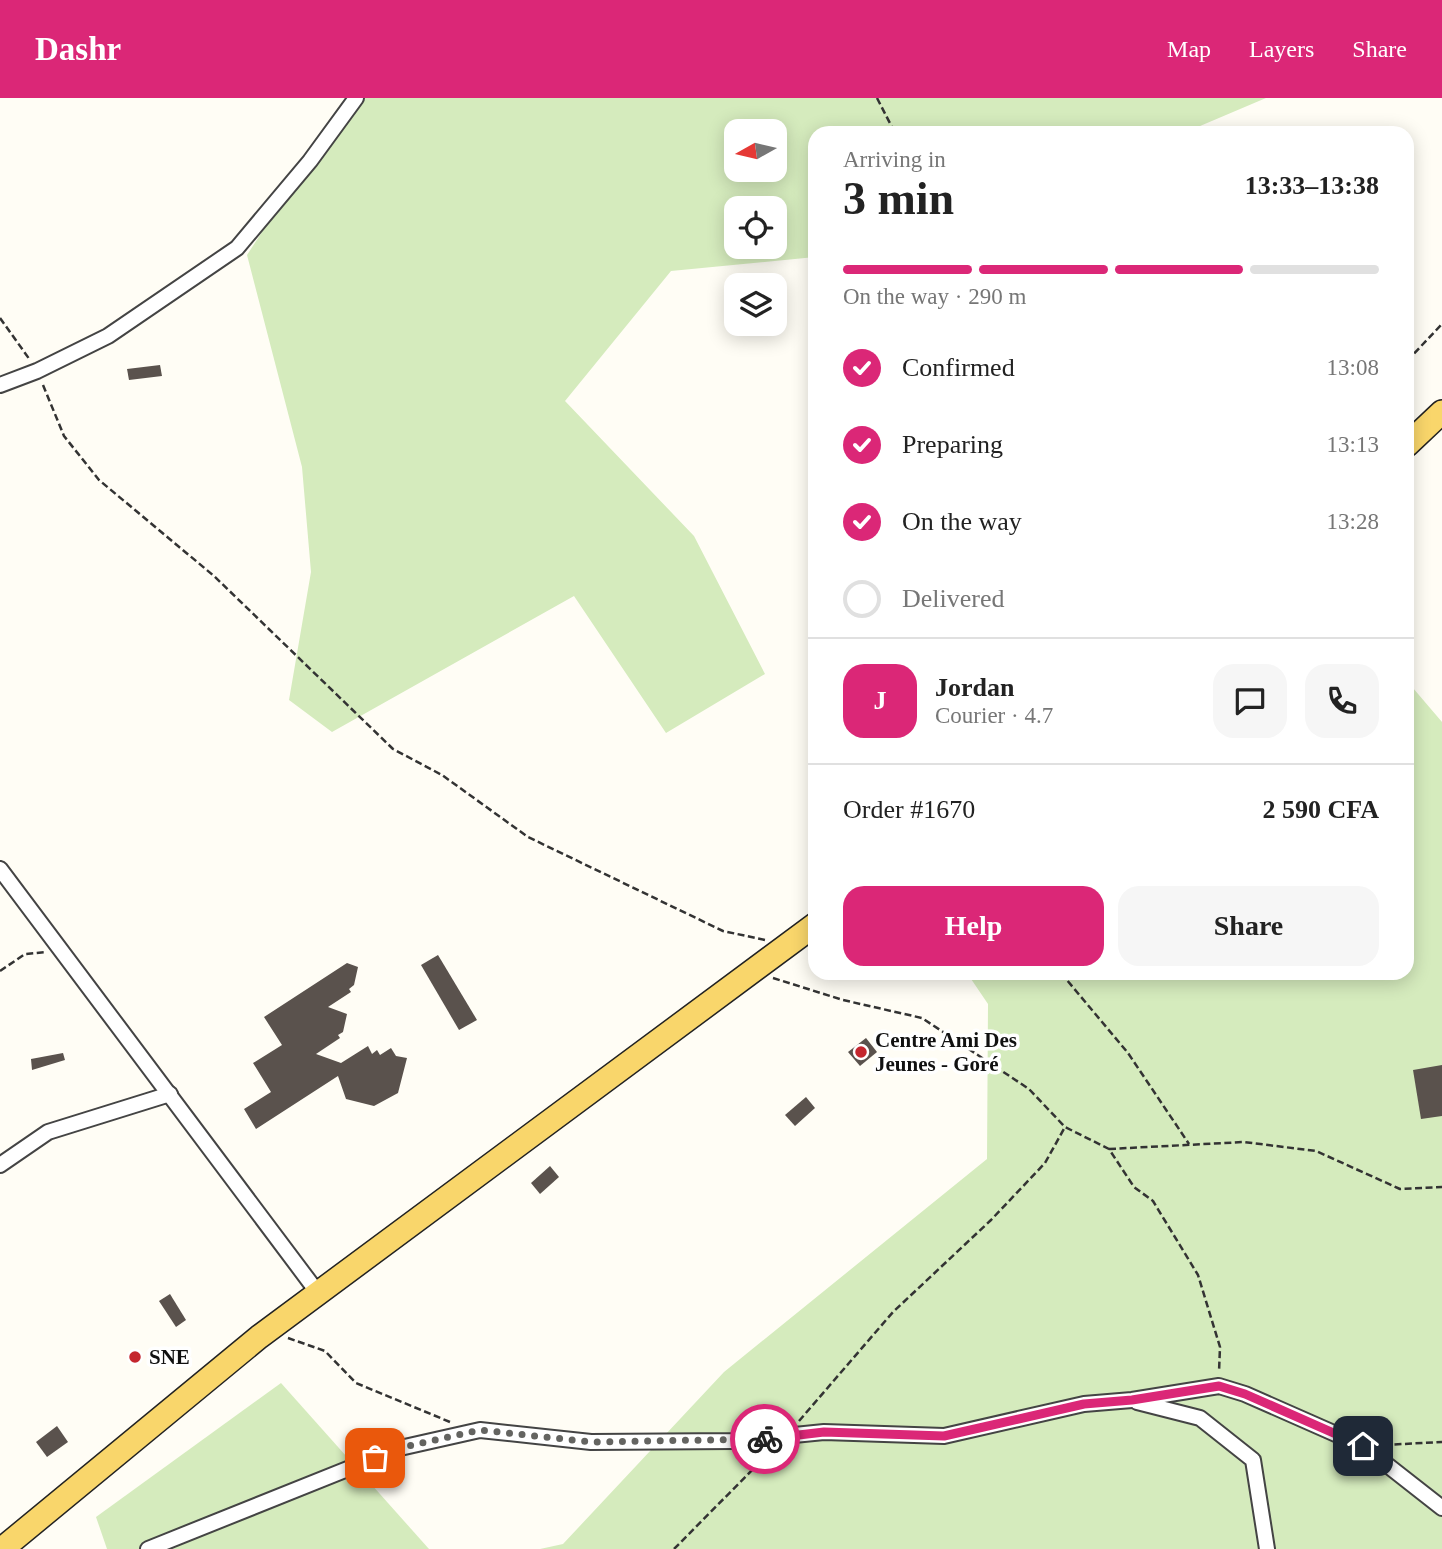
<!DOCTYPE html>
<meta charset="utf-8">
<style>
body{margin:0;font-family:"Times New Roman",serif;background:#f6f6f6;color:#222;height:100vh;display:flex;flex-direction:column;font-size:26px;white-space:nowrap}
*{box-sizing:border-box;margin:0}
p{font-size:23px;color:#767676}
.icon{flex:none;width:38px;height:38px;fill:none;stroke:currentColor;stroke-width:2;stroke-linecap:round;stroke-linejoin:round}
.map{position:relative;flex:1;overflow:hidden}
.side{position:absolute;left:808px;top:28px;width:606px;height:854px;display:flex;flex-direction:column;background:#fff;border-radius:21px;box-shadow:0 4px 18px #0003}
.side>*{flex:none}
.needle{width:46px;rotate:262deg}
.tools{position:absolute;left:724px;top:21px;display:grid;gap:14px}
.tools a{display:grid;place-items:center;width:63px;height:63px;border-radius:14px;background:#fff;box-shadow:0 4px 18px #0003;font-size:35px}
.pin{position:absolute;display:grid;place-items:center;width:60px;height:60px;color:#fff;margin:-30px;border-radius:14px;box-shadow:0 4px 10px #0006}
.courier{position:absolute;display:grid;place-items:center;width:70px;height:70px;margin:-35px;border:5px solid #db2777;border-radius:50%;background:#fff;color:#222;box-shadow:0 2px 9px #0007}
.summary em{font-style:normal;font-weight:700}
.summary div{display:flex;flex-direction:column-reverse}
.summary{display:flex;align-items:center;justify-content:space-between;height:119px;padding:0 35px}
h1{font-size:46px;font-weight:700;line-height:52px}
.bar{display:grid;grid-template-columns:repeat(4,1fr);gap:10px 7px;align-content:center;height:84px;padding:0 35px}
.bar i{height:9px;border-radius:5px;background:#e0e0e0}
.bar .current{background:#db2777}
.bar p{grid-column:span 4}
.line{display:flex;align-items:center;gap:18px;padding:0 35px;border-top:2px solid #e0e0e0}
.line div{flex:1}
.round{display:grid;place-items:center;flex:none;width:74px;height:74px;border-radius:21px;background:#f6f6f6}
ol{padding:0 35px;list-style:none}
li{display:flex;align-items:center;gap:21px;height:77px}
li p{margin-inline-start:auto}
li .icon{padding:7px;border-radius:50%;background:#db2777;color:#fff;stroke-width:4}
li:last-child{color:#767676}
li i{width:38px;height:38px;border:4px solid #e0e0e0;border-radius:50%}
.button{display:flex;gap:14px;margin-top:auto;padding:14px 35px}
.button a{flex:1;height:80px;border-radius:21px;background:#db2777;color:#fff;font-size:28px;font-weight:700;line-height:80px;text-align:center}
.button a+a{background:#f6f6f6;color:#222}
header{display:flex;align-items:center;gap:42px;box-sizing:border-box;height:98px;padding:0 35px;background:#db2777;color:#fff}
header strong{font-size:33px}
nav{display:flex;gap:38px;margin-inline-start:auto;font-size:24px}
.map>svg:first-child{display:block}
</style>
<header>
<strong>Dashr</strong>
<nav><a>Map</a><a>Layers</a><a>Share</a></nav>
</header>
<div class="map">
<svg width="1442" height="1451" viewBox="0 0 1442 1451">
<rect width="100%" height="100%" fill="#fffdf5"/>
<g fill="#d5ebbd" fill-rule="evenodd">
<path d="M349 0H1266L1193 31 1175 35H816L815 159 671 173 565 303 694 438 765 576 666 635 574 498 332 634 289 602 311 474 302 369 247 157ZM737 33H775V72H737ZM737 110H775V149H737Z"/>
<path d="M1407 583 1442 624V1451H540L563 1446 724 1274 987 1061 988 906 967 875H1407Z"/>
<path d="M281 1285 429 1451H107L96 1419Z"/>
</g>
<g fill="#5a524d">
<path d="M160 267 162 278 129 282 127 271Z"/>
<path d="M438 857 477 922 459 932 421 867Z"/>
<path d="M347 865 358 869 354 887 349 891 351 894 328 909 347 916 343 934 338 937 340 940 316 956 341 965 368 948 372 956 377 952 380 957 391 950 396 958 407 960 398 995 374 1008 346 1001 338 978 256 1031 244 1011 271 994 253 965 282 947 264 919Z"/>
<path d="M866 940 877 954 860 968 848 954Z"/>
<path d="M63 955 65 962 32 972 31 961Z"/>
<path d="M1442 967V1018L1421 1021 1413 972Z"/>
<path d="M806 999 815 1010 795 1028 785 1017Z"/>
<path d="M550 1068 559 1079 540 1096 531 1085Z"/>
<path d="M170 1196 186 1222 176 1229 159 1203Z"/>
<path d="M57 1328 68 1344 47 1359 36 1344Z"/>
</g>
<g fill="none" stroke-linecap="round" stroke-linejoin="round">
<g stroke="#444" stroke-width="18">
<g id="street">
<path d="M0 287 37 273 108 238 237 150 310 63 356 0"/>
<path d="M0 771 318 1195"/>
<path d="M0 1067 48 1034 170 996"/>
<path d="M1137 1304 1200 1320 1253 1362 1267 1451"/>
<path d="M148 1451 400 1350 480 1332 591 1344 735 1343 824 1334 944 1338 1084 1306 1132 1302 1219 1288 1245 1296 1363 1348 1442 1410"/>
</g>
</g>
<g stroke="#222" stroke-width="26">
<g id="primary">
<path d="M1407 347 1442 314"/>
<path d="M2 1451 259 1239 816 826"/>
</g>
</g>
<g stroke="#333" stroke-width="2.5" stroke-dasharray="7 3.5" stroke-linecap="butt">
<path d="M877 0 895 35"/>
<path d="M0 220 30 262"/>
<path d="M1407 263 1442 226"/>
<path d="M43 287 64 338 99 382 214 478 393 651 442 677 528 739 723 833 765 842"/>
<path d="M0 873 25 856 47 854"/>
<path d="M1061 875 1128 955 1189 1046"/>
<path d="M773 880 843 902 922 920 1029 991 1065 1029 1109 1051 1134 1089 1153 1103 1198 1177 1220 1249 1219 1274"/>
<path d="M1109 1051 1244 1044 1316 1053 1400 1091 1442 1089"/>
<path d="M288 1240 325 1253 356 1285 450 1324"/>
<path d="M799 1323 893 1214 991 1122 1045 1065 1065 1029"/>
<path d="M1384 1347 1442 1344"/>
<path d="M674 1451 770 1354"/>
</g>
<use href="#street" stroke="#fff" stroke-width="14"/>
<use href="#primary" stroke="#f9d66b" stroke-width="23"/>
</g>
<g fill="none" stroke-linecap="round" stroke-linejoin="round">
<path stroke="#646461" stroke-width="7" stroke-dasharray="0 12.6" d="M375 1360 400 1350 480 1332 591 1344 765 1341"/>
<path stroke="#db2777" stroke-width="9" d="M765 1341 824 1334 944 1338 1084 1306 1132 1302 1219 1288 1245 1296 1363 1348"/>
</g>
<g fill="#c4262e" stroke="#fff" stroke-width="2.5">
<circle cx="861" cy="954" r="7"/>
<circle cx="135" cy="1259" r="7"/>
</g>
<g text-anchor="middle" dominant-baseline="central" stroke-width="7" stroke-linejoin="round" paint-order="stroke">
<g font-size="21" font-weight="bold" fill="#111" stroke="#fff" text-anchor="start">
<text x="875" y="942">Centre Ami Des<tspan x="875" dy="24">Jeunes - Goré</tspan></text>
<text x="149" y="1259">SNE</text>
</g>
</g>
</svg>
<div class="tools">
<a><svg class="needle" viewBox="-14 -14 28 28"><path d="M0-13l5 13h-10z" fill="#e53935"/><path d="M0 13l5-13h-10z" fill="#767676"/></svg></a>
<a><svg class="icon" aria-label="locate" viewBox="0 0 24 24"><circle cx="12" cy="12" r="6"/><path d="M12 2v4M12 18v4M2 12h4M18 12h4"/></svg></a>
<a><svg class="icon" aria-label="layers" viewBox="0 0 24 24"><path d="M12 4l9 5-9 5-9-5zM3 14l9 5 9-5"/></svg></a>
</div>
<div class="pin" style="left:375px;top:1360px;background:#ea580c"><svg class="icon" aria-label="bag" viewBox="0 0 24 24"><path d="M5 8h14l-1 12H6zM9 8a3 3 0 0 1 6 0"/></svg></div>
<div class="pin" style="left:1363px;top:1348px;background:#1f2937"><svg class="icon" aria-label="home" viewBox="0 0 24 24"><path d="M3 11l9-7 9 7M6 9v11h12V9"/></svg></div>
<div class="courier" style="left:765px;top:1341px"><svg class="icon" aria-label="bike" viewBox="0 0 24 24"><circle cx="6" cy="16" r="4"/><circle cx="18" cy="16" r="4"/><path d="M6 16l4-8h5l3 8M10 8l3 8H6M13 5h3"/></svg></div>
<section class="side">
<div class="summary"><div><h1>3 min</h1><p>Arriving in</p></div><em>13:33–13:38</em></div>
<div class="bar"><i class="current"></i><i class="current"></i><i class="current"></i><i></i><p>On the way · 290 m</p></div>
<ol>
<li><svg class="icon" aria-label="check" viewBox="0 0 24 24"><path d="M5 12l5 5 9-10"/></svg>Confirmed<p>13:08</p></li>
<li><svg class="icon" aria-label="check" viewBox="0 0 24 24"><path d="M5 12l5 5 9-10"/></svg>Preparing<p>13:13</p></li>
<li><svg class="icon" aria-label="check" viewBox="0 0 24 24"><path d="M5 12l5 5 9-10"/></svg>On the way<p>13:28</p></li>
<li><i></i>Delivered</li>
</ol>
<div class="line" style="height:126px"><b class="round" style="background:#db2777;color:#fff">J</b><div><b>Jordan</b><p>Courier · 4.7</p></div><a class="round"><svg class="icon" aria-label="chat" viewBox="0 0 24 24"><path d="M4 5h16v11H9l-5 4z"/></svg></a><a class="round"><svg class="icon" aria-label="phone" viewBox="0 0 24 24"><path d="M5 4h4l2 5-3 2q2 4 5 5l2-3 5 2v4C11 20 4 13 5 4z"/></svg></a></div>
<div class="line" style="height:91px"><div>Order #1670</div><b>2 590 CFA</b></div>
<div class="button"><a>Help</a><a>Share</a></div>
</section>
</div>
